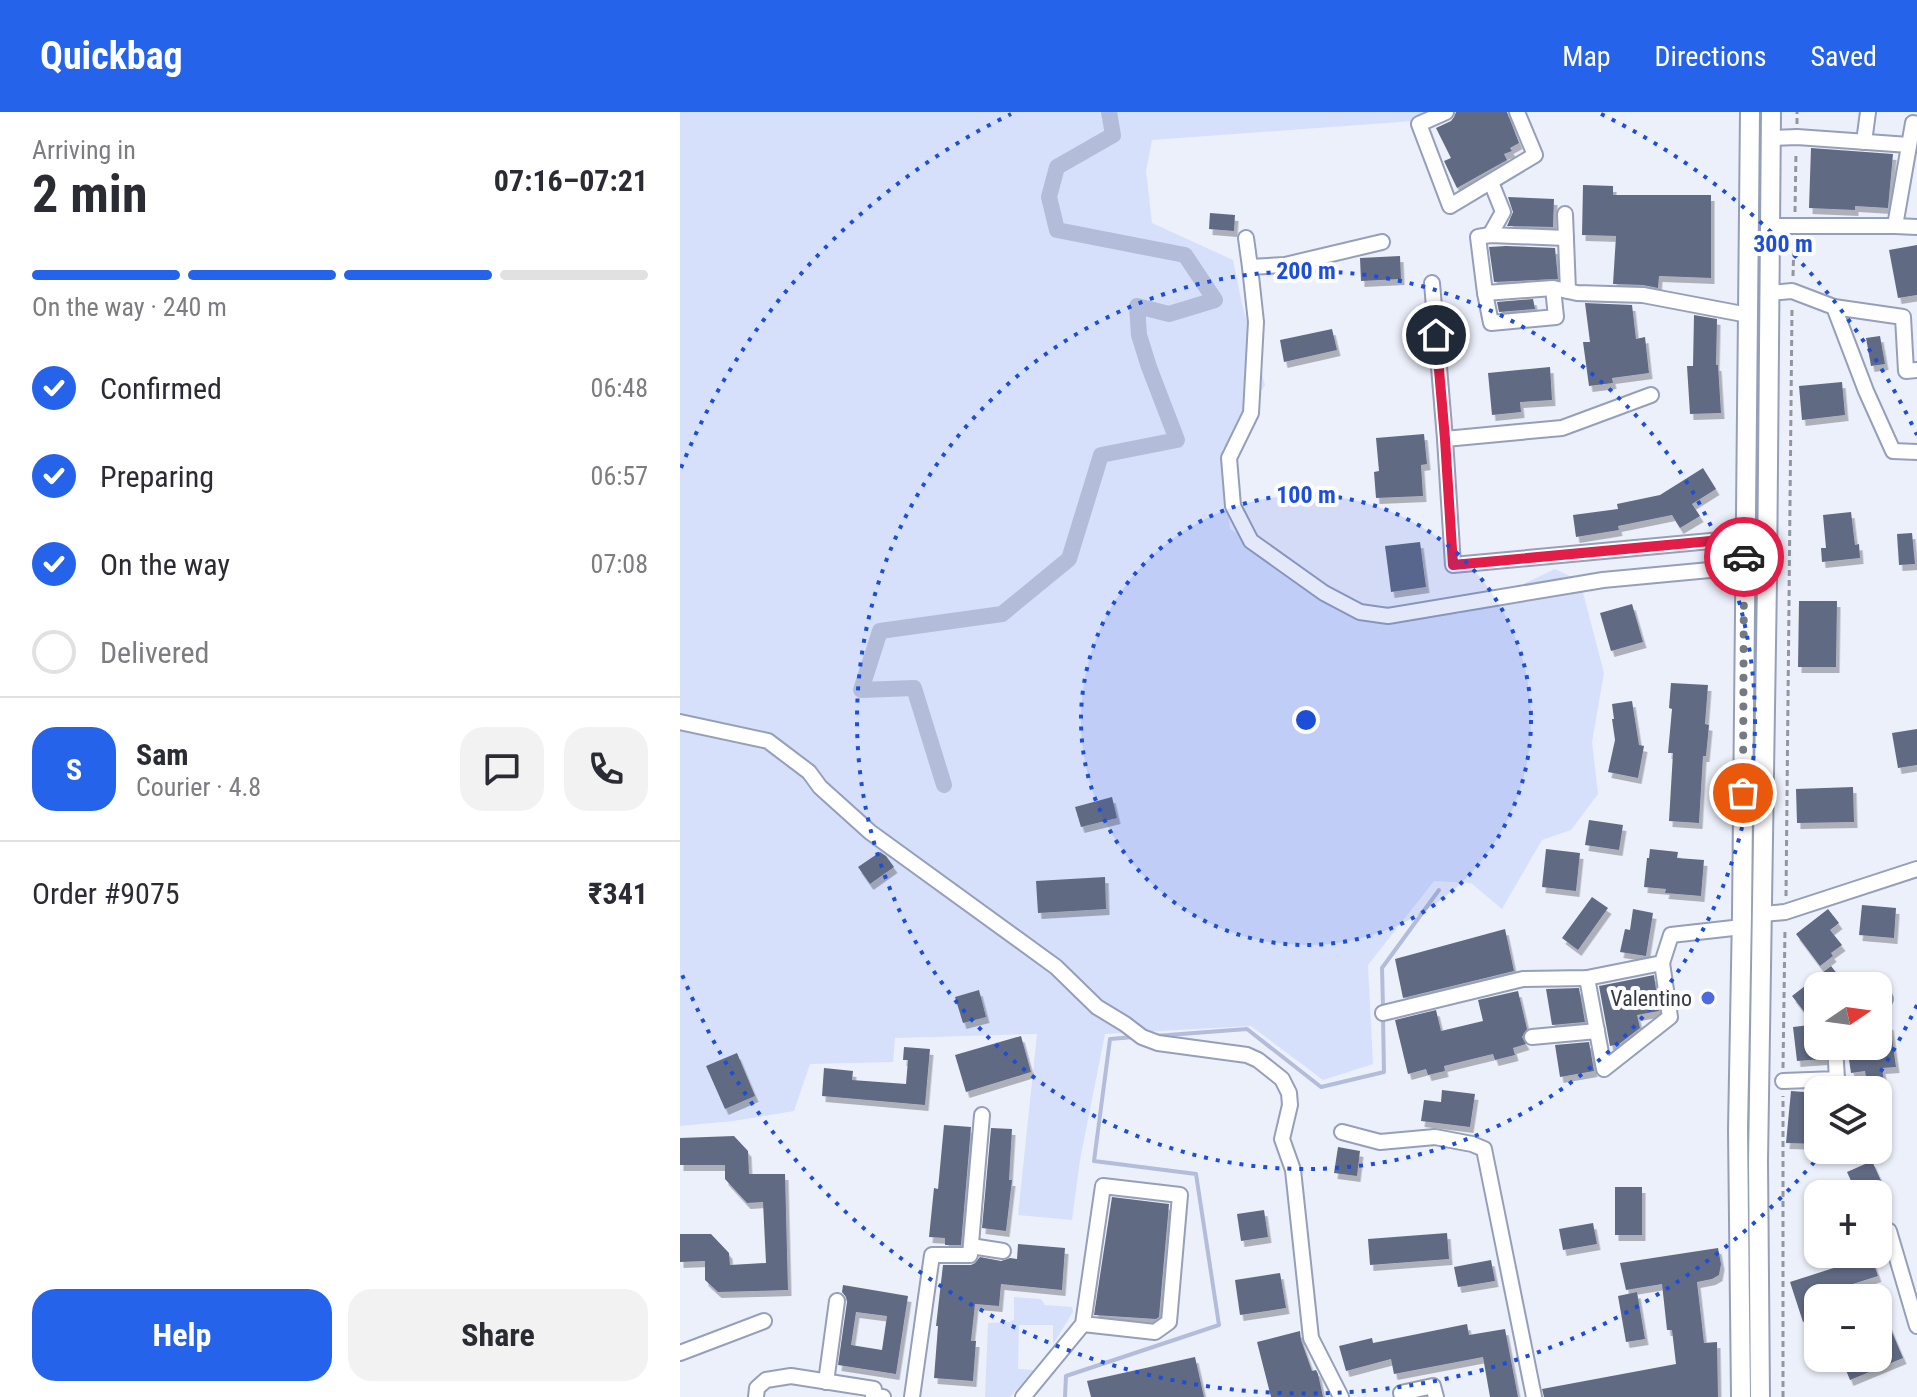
<!DOCTYPE html>
<meta charset="utf-8">
<style>
body{margin:0;font-family:"Roboto Condensed",sans-serif;background:#f2f2f3;color:#2b2b33;height:100vh;display:flex;flex-direction:column;font-size:30px;white-space:nowrap}
*{box-sizing:border-box;margin:0}
p{font-size:26px;color:#7c7c81}
.icon{flex:none;width:44px;height:44px;fill:none;stroke:currentColor;stroke-width:2;stroke-linecap:round;stroke-linejoin:round}
.map{position:relative;flex:1;overflow:hidden}
.sheet{display:flex;flex-direction:column;background:#fff;width:680px}
.sheet>*{flex:none}
.needle{width:52px;rotate:77deg}
.fabs{position:absolute;left:1124px;top:860px;display:grid;gap:16px}
.fabs a{display:grid;place-items:center;width:88px;height:88px;border-radius:16px;background:#fff;box-shadow:0 2px 6px #0004;font-size:40px}
.pin{position:absolute;display:grid;place-items:center;width:68px;height:68px;color:#fff;margin:-34px;border:4px solid #fff;border-radius:50%;box-shadow:0 2px 8px #0007}
.courier{position:absolute;display:grid;place-items:center;width:80px;height:80px;margin:-40px;border:6px solid #e11d48;border-radius:50%;background:#fff;color:#222;box-shadow:0 2px 10px #0007}
.overview em{font-style:normal;font-weight:700}
.overview div{display:flex;flex-direction:column-reverse}
.overview{display:flex;align-items:center;justify-content:space-between;height:136px;padding:0 32px}
h1{font-size:52px;font-weight:700;line-height:60px}
.bar{display:grid;grid-template-columns:repeat(4,1fr);gap:12px 8px;align-content:center;height:96px;padding:0 32px}
.bar i{height:10px;border-radius:6px;background:#e1e1e2}
.bar .on{background:#2563eb}
.bar p{grid-column:span 4}
.line{display:flex;align-items:center;gap:20px;padding:0 32px;border-top:2px solid #e1e1e2}
.line div{flex:1}
.round{display:grid;place-items:center;flex:none;width:84px;height:84px;border-radius:24px;background:#f2f2f3}
ol{padding:0 32px;list-style:none}
li{display:flex;align-items:center;gap:24px;height:88px}
li p{margin-inline-start:auto}
li .icon{padding:8px;border-radius:50%;background:#2563eb;color:#fff;stroke-width:4}
li:last-child{color:#7c7c81}
li i{width:44px;height:44px;border:4px solid #e1e1e2;border-radius:50%}
.button{display:flex;gap:16px;margin-top:auto;padding:16px 32px}
.button a{flex:1;height:92px;border-radius:24px;background:#2563eb;color:#fff;font-size:32px;font-weight:700;line-height:92px;text-align:center}
.button a+a{background:#f2f2f3;color:#2b2b33}
header{display:flex;align-items:center;gap:48px;box-sizing:border-box;height:112px;padding:0 40px;background:#2563eb;color:#fff}
header strong{font-size:38px}
nav{display:flex;gap:44px;margin-inline-start:auto;font-size:28px}
main{display:flex;flex:1;min-height:0}
.map>svg:first-child{display:block}
</style>
<header>
<strong>Quickbag</strong>
<nav><a>Map</a><a>Directions</a><a>Saved</a></nav>
</header>
<main>
<section class="sheet">
<div class="overview"><div><h1>2 min</h1><p>Arriving in</p></div><em>07:16–07:21</em></div>
<div class="bar"><i class="on"></i><i class="on"></i><i class="on"></i><i></i><p>On the way · 240 m</p></div>
<ol>
<li><svg class="icon" aria-label="check" viewBox="0 0 24 24"><path d="M5 12l5 5 9-10"/></svg>Confirmed<p>06:48</p></li>
<li><svg class="icon" aria-label="check" viewBox="0 0 24 24"><path d="M5 12l5 5 9-10"/></svg>Preparing<p>06:57</p></li>
<li><svg class="icon" aria-label="check" viewBox="0 0 24 24"><path d="M5 12l5 5 9-10"/></svg>On the way<p>07:08</p></li>
<li><i></i>Delivered</li>
</ol>
<div class="line" style="height:144px"><b class="round" style="background:#2563eb;color:#fff">S</b><div><b>Sam</b><p>Courier · 4.8</p></div><a class="round"><svg class="icon" aria-label="chat" viewBox="0 0 24 24"><path d="M4 5h16v11H9l-5 4z"/></svg></a><a class="round"><svg class="icon" aria-label="phone" viewBox="0 0 24 24"><path d="M5 4h4l2 5-3 2q2 4 5 5l2-3 5 2v4C11 20 4 13 5 4z"/></svg></a></div>
<div class="line" style="height:104px"><div>Order #9075</div><b>₹341</b></div>
<div class="button"><a>Help</a><a>Share</a></div>
</section>
<div class="map">
<svg width="1237" height="1285" viewBox="0 0 1237 1285">
<defs>
<filter id="shadow"><feDropShadow dx="3.5" dy="6" stdDeviation="0" flood-color="#0004"/></filter>
</defs>
<rect width="100%" height="100%" fill="#ecf0fb"/>
<g fill="#d6e0fb">
<path d="M0 0H743L733 9 472 28 466 59 472 111 553 148 562 192 585 273 542 338 550 417 571 429 677 504 780 502 875 457 900 469 924 561 912 630 918 682 891 718 862 728 822 797 791 771 754 769 688 853 693 952 643 968 571 914 425 922 400 1048 392 1108 338 1103 357 922 215 926 213 950 130 952 114 999 53 1009 0 1014Z"/>
<path d="M334 1185 361 1187 365 1193 392 1195 393 1200 373 1232V1213H339L338 1257 354 1258 330 1285H305L308 1211 330 1210 334 1207Z"/>
</g>
<g fill="none" stroke-linecap="round" stroke-linejoin="round">
<g stroke="#b3bdd9" stroke-width="4">
<path d="M703 895 702 856 759 778"/>
<path d="M475 924 567 917 641 975 704 960 703 904"/>
<path d="M385 1285 386 1264 539 1213 516 1062 414 1049 430 927 454 925"/>
</g>
<path stroke="#b3bdd9" stroke-width="16" d="M264 673 234 576 181 578 200 519 322 502 389 447 421 343 497 328 469 255 459 223 457 194 489 202 535 188 505 143 377 118 369 85 377 55 433 23 429 0"/>
</g>
<g fill="#616a83" fill-rule="evenodd" filter="url(#shadow)">
<path d="M776 0H827L839 31 830 36 832 39 824 42 827 48 777 76 764 49 771 46 756 16 771 9 774 5Z"/>
<path d="M1131 36 1213 42 1208 96 1175 94V98L1129 96Z"/>
<path d="M903 73 933 74V83H1031V166L979 164 978 176 963 173 933 172 936 124 902 123Z"/>
<path d="M828 85 874 87 873 115 827 114 833 100Z"/>
<path d="M530 101 555 103 554 119 529 117Z"/>
<path d="M1237 133V183L1218 186 1209 138Z"/>
<path d="M826 134 875 136 878 167 814 170 809 135Z"/>
<path d="M720 144 721 167 681 169 680 146Z"/>
<path d="M853 187 855 197 819 200 817 190Z"/>
<path d="M905 191 952 193 956 227 965 225 969 261 932 266 933 271 909 274 903 230H910Z"/>
<path d="M1014 203 1037 207 1036 253H1038L1041 301 1010 302 1007 254H1013Z"/>
<path d="M652 217 657 238 604 250 600 228Z"/>
<path d="M1200 224 1205 252 1191 254 1186 226Z"/>
<path d="M870 255 872 288 840 290 841 300 812 303 808 261Z"/>
<path d="M1162 270 1165 303 1122 308 1119 274Z"/>
<path d="M744 322 747 352 741 353 743 384 696 386 694 360 699 359 696 326Z"/>
<path d="M1023 356 1036 377 1012 392 1020 404 1000 416 992 403 938 414 939 418 896 425 893 403 938 397 937 392 980 383Z"/>
<path d="M1171 400 1175 433 1179 432 1180 446 1142 450 1141 436H1146L1143 403Z"/>
<path d="M1232 421 1235 452 1219 453 1217 422Z"/>
<path d="M740 430 746 475 711 480 705 434Z"/>
<path d="M1119 489H1157L1156 555H1118Z"/>
<path d="M952 492 963 530 931 539 920 501Z"/>
<path d="M991 571 1028 573 1025 612 1029 613 1026 644H1023L1019 711 989 709 993 641H988L992 597 989 596Z"/>
<path d="M952 589 959 633 964 634 958 666 928 660 935 628 932 607H934L932 592Z"/>
<path d="M1237 617V653L1218 656 1212 621Z"/>
<path d="M1173 675 1174 710 1117 711 1116 677Z"/>
<path d="M432 685 437 706 401 715 395 695Z"/>
<path d="M909 708 943 713 939 738 905 733Z"/>
<path d="M866 737 900 741 896 779 862 775Z"/>
<path d="M970 737 998 740 997 746 1024 748 1021 784 985 781 986 777 964 775 967 746H969Z"/>
<path d="M200 740 206 744 214 755 190 772 178 755Z"/>
<path d="M425 765 426 797 358 801 356 769Z"/>
<path d="M912 785 928 796 898 838 882 826Z"/>
<path d="M1182 793 1216 796 1214 826 1179 823Z"/>
<path d="M953 797 973 801 966 844 940 840 945 817 950 818Z"/>
<path d="M1148 797 1159 811 1150 818 1162 833 1151 841 1153 844 1140 854 1116 822Z"/>
<path d="M825 817 834 859 723 886 715 847Z"/>
<path d="M1151 854 1167 874H1138V893L1126 902 1112 884Z"/>
<path d="M974 863 979 899 957 903 960 916 939 932 930 934 919 874Z"/>
<path d="M899 876 905 910 872 913 866 877Z"/>
<path d="M299 878 306 905 283 911 275 885Z"/>
<path d="M838 879 847 917 842 925 846 932 833 936 835 943 815 948 813 942 788 948 764 954 765 959 748 963 746 957 728 962 715 908 756 898 761 919 803 909 798 888Z"/>
<path d="M1138 912V934H1143L1144 947 1117 949 1113 915Z"/>
<path d="M1210 912 1216 955 1202 956 1205 978H1188L1185 959 1171 961 1167 934H1198V914Z"/>
<path d="M341 924 351 960 286 980 275 943Z"/>
<path d="M909 930 914 959 880 965 875 933Z"/>
<path d="M224 935 250 937 245 993 142 984 144 956 173 959 172 968 226 972 228 948H223Z"/>
<path d="M57 941 75 984 45 997 26 954Z"/>
<path d="M762 978 795 982 790 1015 741 1009 744 988 761 990Z"/>
<path d="M1111 979 1138 981V1032L1106 1031Z"/>
<path d="M264 1013 291 1015 281 1133H265V1126L249 1125 254 1076 258 1077Z"/>
<path d="M311 1016 332 1017 329 1068H332L326 1119 302 1116Z"/>
<path d="M54 1024 68 1039 69 1062H105L108 1178 38 1180 25 1168V1149L0 1150V1122H31L49 1141 50 1153 86 1151 83 1090 67 1091 45 1067V1053H0V1026Z"/>
<path d="M658 1035 680 1039 677 1064 654 1061Z"/>
<path d="M1192 1049 1207 1082H1177L1167 1060Z"/>
<rect x="935" y="1075" width="27" height="48"/>
<path d="M432 1085 489 1092 479 1205 476 1207 414 1203Z"/>
<path d="M584 1098 588 1125 561 1129 557 1102Z"/>
<path d="M913 1111 917 1132 883 1138 879 1117Z"/>
<path d="M767 1121 769 1147 690 1153 688 1127Z"/>
<path d="M338 1132 385 1136 382 1178 321 1172 319 1194 295 1192 291 1229H296L293 1269 254 1266 258 1214H256L263 1153H291L295 1151 300 1145 321 1149 330 1146 337 1147Z"/>
<path d="M1038 1136 1041 1152 1039 1163 1032 1167 1017 1170 1024 1231 1037 1230 1038 1285H864L862 1277 996 1252 992 1218H987L982 1172 946 1178 940 1151Z"/>
<path d="M1191 1144 1198 1164 1138 1183V1205L1123 1210 1110 1170Z"/>
<path d="M811 1148 815 1169 778 1175 774 1155Z"/>
<path d="M600 1161 606 1196 560 1203 555 1168Z"/>
<path d="M163 1173 228 1184 216 1262 158 1253 167 1190 166 1185 162 1180ZM176 1200 207 1204 202 1238 171 1233Z"/>
<path d="M957 1180 965 1227 946 1230 938 1184Z"/>
<path d="M1198 1187 1223 1246 1170 1268 1161 1246H1198Z"/>
<path d="M787 1212 789 1223 825 1217 838 1285H810L803 1245 714 1262 711 1247 666 1259 659 1234 692 1226 693 1231Z"/>
<path d="M620 1219 621 1228 632 1259 636 1258 638 1262 643 1285H591L577 1230Z"/>
<path d="M515 1245 524 1285H411L407 1269Z"/>
</g>
<g fill="none" stroke-linecap="round" stroke-linejoin="round">
<g stroke="#969fb9" stroke-width="18">
<g id="minor">
<path d="M766 0 739 12 770 94 855 43 837 0"/>
<path d="M1237 12 1233 11 1215 114 1237 115"/>
<path d="M1091 26 1117 25 1229 33"/>
<path d="M1184 30 1188 0"/>
<path d="M885 102 888 179 897 181 963 183 1068 203"/>
<path d="M1089 114H1215"/>
<path d="M810 123 823 100 811 70"/>
<path d="M566 126 570 155"/>
<path d="M886 126 810 123 798 125 805 181 811 211 876 205 873 176 888 179"/>
<path d="M702 130 605 153 570 155 576 210 571 301 549 346 553 394 571 429 644 481 680 500 708 504 923 468 1051 456"/>
<path d="M752 171 765 327 773 453 1052 427 1064 433"/>
<path d="M805 181 873 176"/>
<path d="M1089 181 1112 179 1154 195 1186 279 1213 339 1237 340"/>
<path d="M1154 195 1223 205 1226 259 1237 258"/>
<path d="M765 327 882 316 971 283"/>
<path d="M0 610 88 629 129 660 140 675 190 720 376 855 417 895 445 912 462 925 478 931 567 943 578 948 602 967 609 981 610 993 602 1027 613 1058 631 1226 661 1285"/>
<path d="M1082 802 1105 800 1237 757"/>
<path d="M907 866 924 957 990 905 982 851"/>
<path d="M1198 888 1205 887"/>
<path d="M703 901 843 867 907 866 982 851 991 823 1062 815"/>
<path d="M852 925 917 919"/>
<path d="M1103 969 1157 967 1155 934"/>
<path d="M662 1020 700 1030 755 1025 792 1032 804 1037 854 1285"/>
<path d="M1209 1119 1237 1214"/>
<path d="M291 1134 323 1139"/>
<path d="M0 1241 84 1209"/>
<path d="M146 1270 157 1189"/>
<path d="M721 1281 753 1274 756 1285"/>
<path d="M76 1285 77 1276 86 1268 111 1264 194 1277 193 1284 203 1285"/>
<path d="M232 1285 252 1143H290L302 1003"/>
<path d="M343 1285 403 1212 423 1074 500 1083 489 1210 475 1220 403 1212"/>
</g>
</g>
<g stroke="#969fb9" stroke-width="22">
<g id="secondary">
<path d="M1061 1285 1058 1018 1062 802 1070 0"/>
<path d="M1080 1285 1078 1049 1087 468 1091 0"/>
</g>
</g>
<g stroke="#9296a1" stroke-width="3" stroke-dasharray="6 4" stroke-linecap="butt">
<path d="M1117 12V0"/>
<path d="M1115 100 1116 40"/>
<path d="M1113 164 1114 128"/>
<path d="M1106 784 1112 196"/>
<path d="M1103 956 1105 816"/>
<path d="M1103 1285V984"/>
</g>
<use href="#minor" stroke="#fff" stroke-width="14"/>
<use href="#secondary" stroke="#fff" stroke-width="18"/>
</g>
<g fill="none" stroke-linecap="round" stroke-linejoin="round">
<path stroke="#757984" stroke-width="8" stroke-dasharray="0 14.4" d="M1063 681 1064 445"/>
<path stroke="#e11d48" stroke-width="10" d="M756 223 765 327 773 453 1052 427 1064 433V445"/>
</g>
<circle cx="626" cy="608" r="225" fill="#1d4ed8" fill-opacity=".12"/>
<g fill="none" stroke="#1d4ed8" stroke-width="4" stroke-dasharray="4 8">
<circle cx="626" cy="608" r="225"/>
<circle cx="626" cy="608" r="449"/>
<path d="M1237 893A674 674 0 0 1 1191 975M1142 1041A674 674 0 0 1 1 860M1 356A674 674 0 0 1 331 2M921 2A674 674 0 0 1 1237 323"/>
</g>
<circle fill="#4f6ade" stroke="#fdfdfd" stroke-width="3" cx="1028" cy="886" r="8"/>
<g text-anchor="middle" dominant-baseline="central" stroke-width="8" stroke-linejoin="round" paint-order="stroke">
<g font-size="22" fill="#353944" stroke="#fdfdfd" text-anchor="end">
<text x="1012" y="886">Valentino</text>
</g>
</g>
<circle cx="626" cy="608" r="12" fill="#1d4ed8" stroke="#fdfdfd" stroke-width="4"/>
<g font-size="24" text-anchor="middle" font-weight="bold" fill="#1d4ed8" stroke="#fdfdfd" stroke-width="8" stroke-linejoin="round" paint-order="stroke">
<text x="1103" y="140">300 m</text>
<text x="626" y="167">200 m</text>
<text x="626" y="391">100 m</text>
</g>
</svg>
<div class="fabs">
<a><svg class="needle" viewBox="-14 -14 28 28"><path d="M0-13l5 13h-10z" fill="#e53935"/><path d="M0 13l5-13h-10z" fill="#7c7c81"/></svg></a>
<a><svg class="icon" aria-label="layers" viewBox="0 0 24 24"><path d="M12 4l9 5-9 5-9-5zM3 14l9 5 9-5"/></svg></a>
<a>+</a>
<a>−</a>
</div>
<div class="pin" style="left:1063px;top:681px;background:#ea580c"><svg class="icon" aria-label="bag" viewBox="0 0 24 24"><path d="M5 8h14l-1 12H6zM9 8a3 3 0 0 1 6 0"/></svg></div>
<div class="pin" style="left:756px;top:223px;background:#1f2937"><svg class="icon" aria-label="home" viewBox="0 0 24 24"><path d="M3 11l9-7 9 7M6 9v11h12V9"/></svg></div>
<div class="courier" style="left:1064px;top:445px"><svg class="icon" aria-label="car" viewBox="0 0 24 24"><path d="M5 17H2v-5l4-1 3-4h7l3 4 3 1v5h-3M9 17h6M6 11h13"/><circle cx="7" cy="17" r="2"/><circle cx="17" cy="17" r="2"/></svg></div>
</div>
</main>
